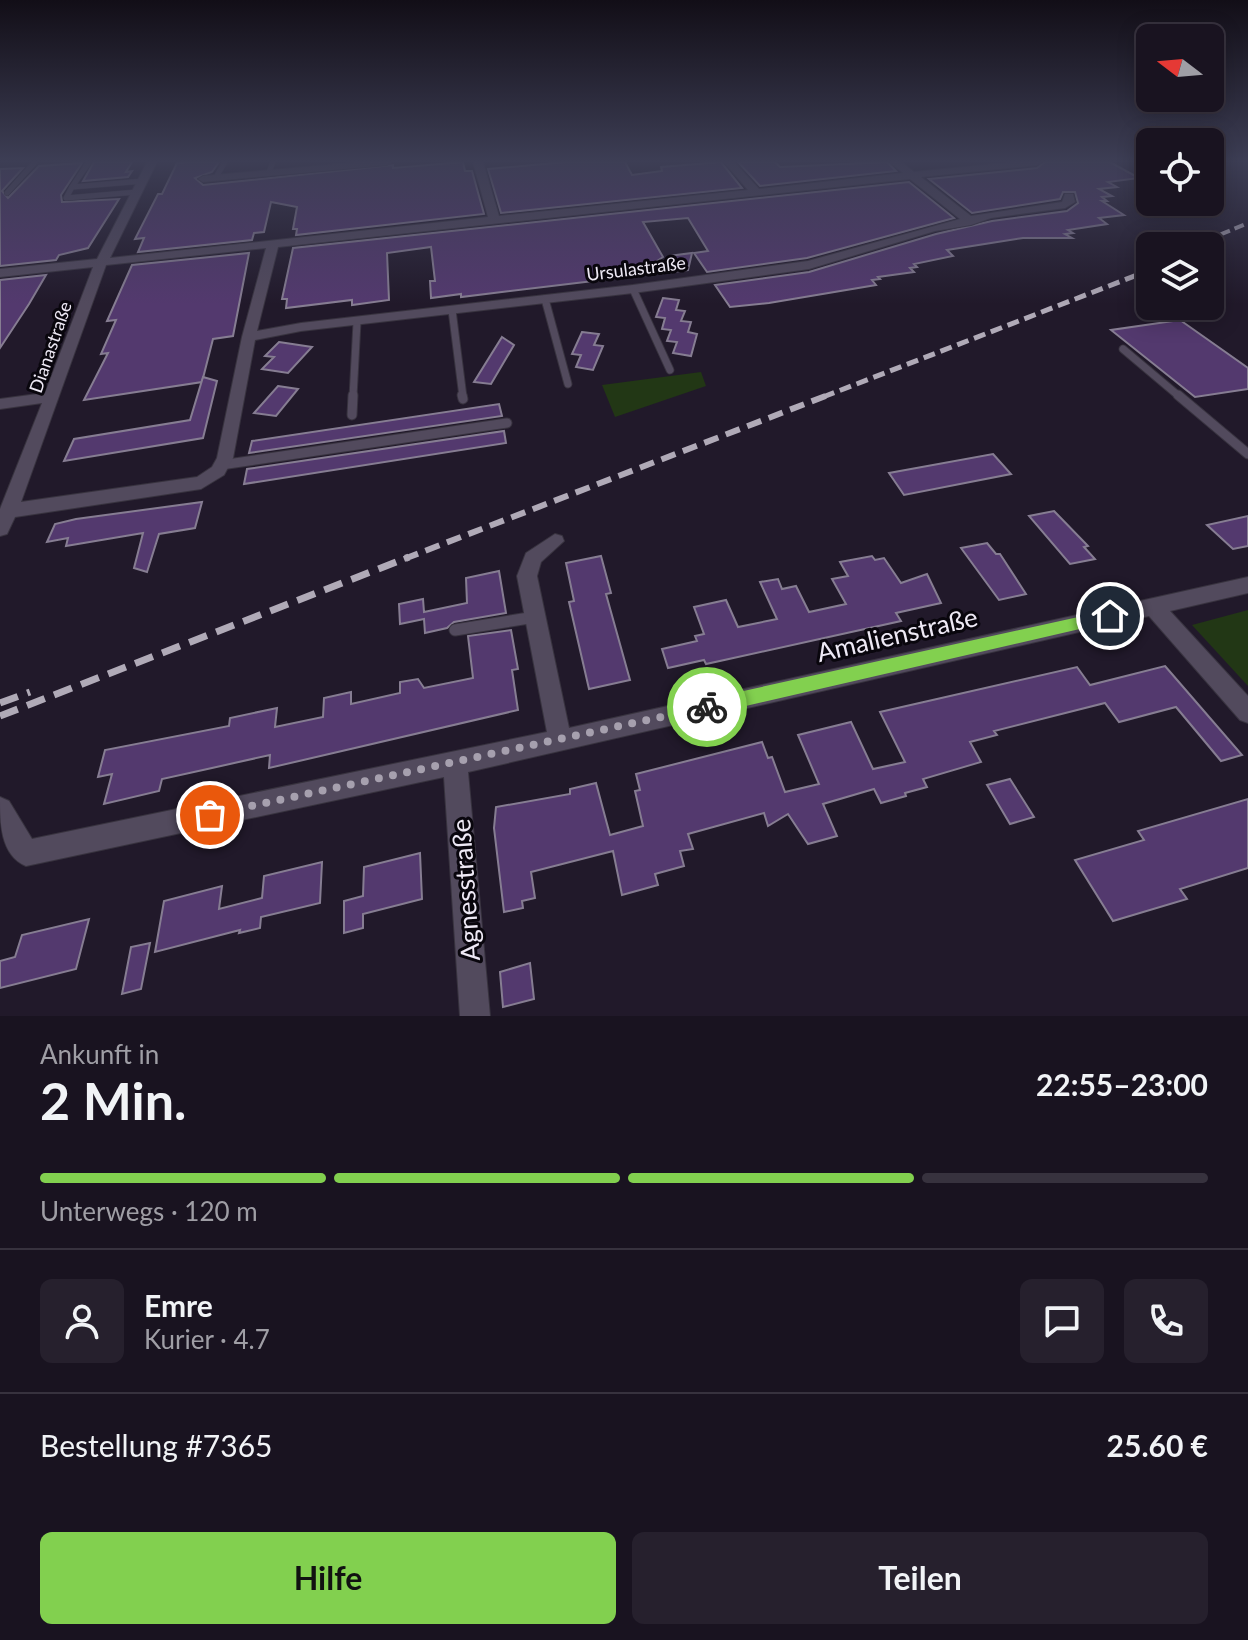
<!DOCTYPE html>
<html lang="de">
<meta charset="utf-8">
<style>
body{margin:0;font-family:Lato,sans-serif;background:#26202d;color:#f1f3f6;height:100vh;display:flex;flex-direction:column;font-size:30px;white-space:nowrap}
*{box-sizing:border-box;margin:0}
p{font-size:26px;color:#9f9ea5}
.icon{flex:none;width:44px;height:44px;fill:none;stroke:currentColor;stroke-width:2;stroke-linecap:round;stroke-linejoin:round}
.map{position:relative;height:1016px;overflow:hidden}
.drawer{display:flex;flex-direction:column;background:#191320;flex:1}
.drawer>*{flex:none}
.needle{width:52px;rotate:286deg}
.controls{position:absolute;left:1136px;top:24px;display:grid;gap:16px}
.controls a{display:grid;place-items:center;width:88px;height:88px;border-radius:12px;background:#191320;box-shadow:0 4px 20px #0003,0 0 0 2px #37323e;font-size:40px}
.pin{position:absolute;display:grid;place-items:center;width:68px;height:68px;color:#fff;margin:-34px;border:4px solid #fff;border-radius:50%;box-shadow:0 2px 8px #0007}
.courier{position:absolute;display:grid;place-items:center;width:80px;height:80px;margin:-40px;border:6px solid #82d04f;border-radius:50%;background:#fff;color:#222;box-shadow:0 2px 10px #0007}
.summary em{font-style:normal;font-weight:700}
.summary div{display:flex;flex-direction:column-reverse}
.summary{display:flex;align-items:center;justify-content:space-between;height:136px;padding:0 40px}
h1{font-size:52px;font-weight:700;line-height:60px}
.bar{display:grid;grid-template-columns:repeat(4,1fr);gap:12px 8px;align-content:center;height:96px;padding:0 40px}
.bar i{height:10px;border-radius:6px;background:#37323e}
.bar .active{background:#82d04f}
.bar p{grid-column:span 4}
.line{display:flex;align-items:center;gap:20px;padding:0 40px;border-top:2px solid #37323e}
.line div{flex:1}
.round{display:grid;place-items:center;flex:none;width:84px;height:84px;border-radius:12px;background:#26202d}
.primary-button{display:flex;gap:16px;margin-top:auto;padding:16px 40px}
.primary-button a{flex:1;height:92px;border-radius:12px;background:#82d04f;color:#111;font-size:32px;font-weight:700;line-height:92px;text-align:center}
.primary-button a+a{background:#26202d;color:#f1f3f6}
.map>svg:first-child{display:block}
</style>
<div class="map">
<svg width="1248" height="1016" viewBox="0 0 1248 1016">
<rect width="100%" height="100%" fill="#21192a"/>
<g fill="#223715">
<path d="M701 372 706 386 615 417 602 385Z"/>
<path d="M1248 610V686L1192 625Z"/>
</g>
<g fill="#53396e" stroke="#867d92" stroke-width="2">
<path d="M94 162H132L126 172 132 171 128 177 83 181Z"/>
<path d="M189 162H219L212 172 195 178 203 185 393 165V168L463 162 465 171H472L484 214 296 235 297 229H293L297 207 271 202 264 232 254 233 252 240 138 252 144 238 135 239 158 194H162L177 163Z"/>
<path d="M566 162H625L632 175 662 171 661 167 721 162 742 188 501 213 488 169Z"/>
<path d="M738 162H775L780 167 887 162 896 171 760 186Z"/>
<path d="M1045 162H1110L1139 178 1108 182 1117 187 1099 189 1112 196 1102 197 1107 201H1102L1124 215 1099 218 1107 224 1068 230 1073 233 1065 234 1072 238H1023L947 250 953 256 914 264 917 267 910 268 914 272 878 277 880 279 872 280 876 285 769 303 730 307 715 285 809 272 936 234 992 221 1067 211 1078 203 1075 192H1063L1060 199 972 213 929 179 1037 168Z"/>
<path d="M82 163 61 195 62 202 119 199 88 248 59 255 56 260 0 266V169L23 168 2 191 8 198 39 166Z"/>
<path d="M909 182 954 218 807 258 707 272 694 253 708 251 688 218 643 222 663 257 635 276 461 297V294L431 298 430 281H435L431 247 387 253 389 300 352 305V300L286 308 287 299H282L293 248Z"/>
<path d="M249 253 233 336 213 339 202 382 84 400 108 353 101 354 116 320 107 321 132 265Z"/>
<path d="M692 253 688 270 663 273 669 256Z"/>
<path d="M46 275 29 304 0 348V280Z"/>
<path d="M663 298 679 300 676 310 685 311 681 321 691 322 688 332 697 334 691 356 673 353 677 342 667 341 671 330 662 329 665 318 656 317Z"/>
<path d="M1180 320 1248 368V389L1195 397 1111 330Z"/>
<path d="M582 332 599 334 594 345 603 346 593 370 576 367 581 355 572 354Z"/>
<path d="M502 337 514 345 491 384 474 382Z"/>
<path d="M279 342 312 347 288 373 262 369 274 357 265 356Z"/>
<path d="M203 377 217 381 203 438 64 461 74 439 190 420Z"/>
<path d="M278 386 298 389 276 416 254 413Z"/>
<path d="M499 404 502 416 249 453 252 441Z"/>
<path d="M504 431 506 443 244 484 247 469Z"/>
<path d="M993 454 1011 474 904 495 889 473Z"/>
<path d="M202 502 195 528 159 534 147 572 134 568 143 533 66 546 68 538 47 542 55 524 76 519Z"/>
<path d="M1054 511 1088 546 1084 547 1095 559 1070 564 1029 516Z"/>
<path d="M1248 516V546L1233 549 1207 525Z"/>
<path d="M987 543 996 554H1000L1026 594 999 600 961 548Z"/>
<path d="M601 556 611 593 606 594 630 680 589 689 569 602 574 601 566 563Z"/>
<path d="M872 556 875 560 884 558 901 583 927 574 941 603 896 613 901 621 706 664 704 660 668 668 662 649 697 641 695 636 704 634 694 607 726 600 738 627 777 619 760 582 778 579 782 589 796 586 809 612 846 604 832 579 848 576 840 562Z"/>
<path d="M499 571 506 613 454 622 447 628 425 633 424 619 400 624 399 604 423 599 424 612 467 603 466 578Z"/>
<path d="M511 630 518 669 512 670 518 710 269 768 270 755 212 768 162 779 159 791 104 804 112 774 98 777 105 750 229 726 230 718 277 708 275 727 323 717 324 698 351 692V704L400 693V682L418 679 424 688 473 678 468 636Z"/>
<path d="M1165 666 1242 755 1221 761 1176 707 1119 722 1105 703 994 731 997 735 970 742 981 762 923 779 927 787 905 793 906 796 881 803 874 789 823 804 837 836 808 844 788 814 768 826 764 813 688 834 693 849 680 851 684 866 655 874 658 885 622 895 613 851 531 872 535 898 522 901 523 908 504 912 494 828 496 807 570 794V789L596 783 610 835 643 826 635 791 640 790 636 774 762 742 768 758 772 757 785 792 819 784 798 735 851 722 873 769 905 762 880 712 1077 667 1090 685Z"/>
<path d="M1010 779 1034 817 1010 824 987 785Z"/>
<path d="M1248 799V868L1180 889 1187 899 1113 921 1075 860 1144 840 1138 831Z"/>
<path d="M420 853 422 899 363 914V928L344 933V901L363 896 364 867Z"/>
<path d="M322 862 320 903 261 917 260 928 239 933 240 930 155 952 164 901 222 886 219 909 262 898 264 876Z"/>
<path d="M89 919 76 969 0 988V961L15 957 22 935Z"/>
<path d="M150 943 141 989 122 994 131 947Z"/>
<path d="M530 963 534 999 503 1007 500 972Z"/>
</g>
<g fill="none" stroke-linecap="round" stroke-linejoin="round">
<g stroke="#38333f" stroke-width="6">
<g id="service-far3">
<path d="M269 172 273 162"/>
<path d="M216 177 225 162"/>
<path d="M72 187 89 162"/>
<path d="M137 192 66 198 72 187 144 181"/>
<path d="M7 193 35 162"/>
</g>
</g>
<g stroke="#38333f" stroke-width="9">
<g id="service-far2">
<path d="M633 289 670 370"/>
<path d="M545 299 568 384"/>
<path d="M452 310 463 397"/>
<path d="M1123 349 1180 397"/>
<path d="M353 397 357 322"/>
</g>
</g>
<g stroke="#38333f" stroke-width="11">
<g id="service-far1">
<path d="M462 395 463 399"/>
<path d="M1178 395 1248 454"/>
<path d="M352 415 353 395"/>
<path d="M221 465 507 423"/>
</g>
</g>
<g stroke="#38333f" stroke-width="13">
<path id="service" d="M455 630 535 617"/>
</g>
<g stroke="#38333f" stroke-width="2">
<g id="minor">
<path d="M147 162H157L110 258 488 217 473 162H483L499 216 748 190 724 162H734L759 189 903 173 890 162H901L914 172 1014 162H1042L1037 165 921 177 971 216 1062 202 1065 194H1073L1075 202 1065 208 991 218 971 225 935 231 809 269 633 293 301 331 255 340 233 458 224 475 201 489 15 517 7 534 0 536V509L42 403 0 409V399L45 393 93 267 0 277V269L97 259ZM910 179 960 219 808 261 633 285 301 323 257 331 278 247ZM266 248 242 337 217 458 212 467 197 477 21 502 106 265Z"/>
<path d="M360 162H392L387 165 203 182 198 179 203 176Z"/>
<path d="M555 534 562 536 564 541 541 562 537 576 569 728 1248 577V593L1170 611 1248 696V723L1240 720 1149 616 468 772 490 1016H460L444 777 26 866C0 855 0 822 0 797L9 801 32 839 547 732 517 576 526 553Z"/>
</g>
</g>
<use href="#service-far3" stroke="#524a5d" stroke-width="5"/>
<use href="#service-far2" stroke="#524a5d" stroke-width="7"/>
<use href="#service-far1" stroke="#524a5d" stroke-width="9"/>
<use href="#service" stroke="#524a5d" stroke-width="11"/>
<use href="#minor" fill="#524a5d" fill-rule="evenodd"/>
<path stroke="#b0aab7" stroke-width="4" stroke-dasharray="10 5" stroke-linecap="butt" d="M1193 246 1248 223"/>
<path stroke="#b0aab7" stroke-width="5" stroke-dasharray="12 6" stroke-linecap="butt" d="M823 397 1150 270"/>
<path stroke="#b0aab7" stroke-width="6" stroke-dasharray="15 8" stroke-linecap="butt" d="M404 559 828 395"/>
<g stroke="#b0aab7" stroke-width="7" stroke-dasharray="19 10" stroke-linecap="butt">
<path d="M0 703 30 692"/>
<path d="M0 716 409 557"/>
</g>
</g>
<linearGradient id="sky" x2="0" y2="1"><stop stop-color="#120e17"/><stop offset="0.53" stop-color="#3d3e55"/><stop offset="1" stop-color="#3d3e55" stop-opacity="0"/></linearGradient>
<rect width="1248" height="304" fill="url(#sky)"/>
<path fill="#82d04f" d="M1110 610 1118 616 1110 622 707 715 698 707 707 699Z"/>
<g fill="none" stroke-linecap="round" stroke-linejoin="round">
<path stroke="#a6a0ae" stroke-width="8" stroke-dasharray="0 14.4" d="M210 815 707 707"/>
</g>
<g text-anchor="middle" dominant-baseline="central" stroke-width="6" stroke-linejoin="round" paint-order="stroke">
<g font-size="18" fill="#eee9f5" stroke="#09060d">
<text transform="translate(636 268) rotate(-7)">Ursulastraße</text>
<text transform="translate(50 347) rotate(-71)">Dianastraße</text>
</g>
<g font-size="26" fill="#eee9f5" stroke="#09060d">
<text transform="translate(897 634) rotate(-13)">Amalienstraße</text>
<text transform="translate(465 890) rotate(-94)">Agnesstraße</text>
</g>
</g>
</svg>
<div class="controls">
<a><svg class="needle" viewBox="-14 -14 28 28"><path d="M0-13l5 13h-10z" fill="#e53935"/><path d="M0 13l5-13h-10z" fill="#9f9ea5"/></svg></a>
<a><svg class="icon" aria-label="locate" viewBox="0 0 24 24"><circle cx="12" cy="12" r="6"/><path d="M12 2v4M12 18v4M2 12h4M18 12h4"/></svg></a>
<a><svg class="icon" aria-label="layers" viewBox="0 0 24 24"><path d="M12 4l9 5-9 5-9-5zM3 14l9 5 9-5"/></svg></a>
</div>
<div class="pin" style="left:210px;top:815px;background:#ea580c"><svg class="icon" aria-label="bag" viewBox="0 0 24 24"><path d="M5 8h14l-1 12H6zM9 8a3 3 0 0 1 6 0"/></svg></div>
<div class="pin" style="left:1110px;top:616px;background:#1f2937"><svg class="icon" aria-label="home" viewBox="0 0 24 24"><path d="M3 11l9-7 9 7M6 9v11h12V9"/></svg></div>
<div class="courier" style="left:707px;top:707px"><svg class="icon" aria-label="bike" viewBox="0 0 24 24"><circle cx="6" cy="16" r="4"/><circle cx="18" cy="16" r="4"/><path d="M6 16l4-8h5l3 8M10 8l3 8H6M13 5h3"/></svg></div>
</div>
<section class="drawer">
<div class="summary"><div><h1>2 Min.</h1><p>Ankunft in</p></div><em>22:55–23:00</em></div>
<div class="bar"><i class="active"></i><i class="active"></i><i class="active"></i><i></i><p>Unterwegs · 120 m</p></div>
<div class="line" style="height:144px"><a class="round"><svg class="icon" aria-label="person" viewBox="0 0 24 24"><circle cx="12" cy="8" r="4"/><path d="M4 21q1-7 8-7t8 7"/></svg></a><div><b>Emre</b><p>Kurier · 4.7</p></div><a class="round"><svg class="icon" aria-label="chat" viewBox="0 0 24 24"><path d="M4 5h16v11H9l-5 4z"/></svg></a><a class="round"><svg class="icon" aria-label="phone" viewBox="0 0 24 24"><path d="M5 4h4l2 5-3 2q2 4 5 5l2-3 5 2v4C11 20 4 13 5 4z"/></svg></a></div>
<div class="line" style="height:104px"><div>Bestellung #7365</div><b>25.60 €</b></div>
<div class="primary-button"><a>Hilfe</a><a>Teilen</a></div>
</section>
